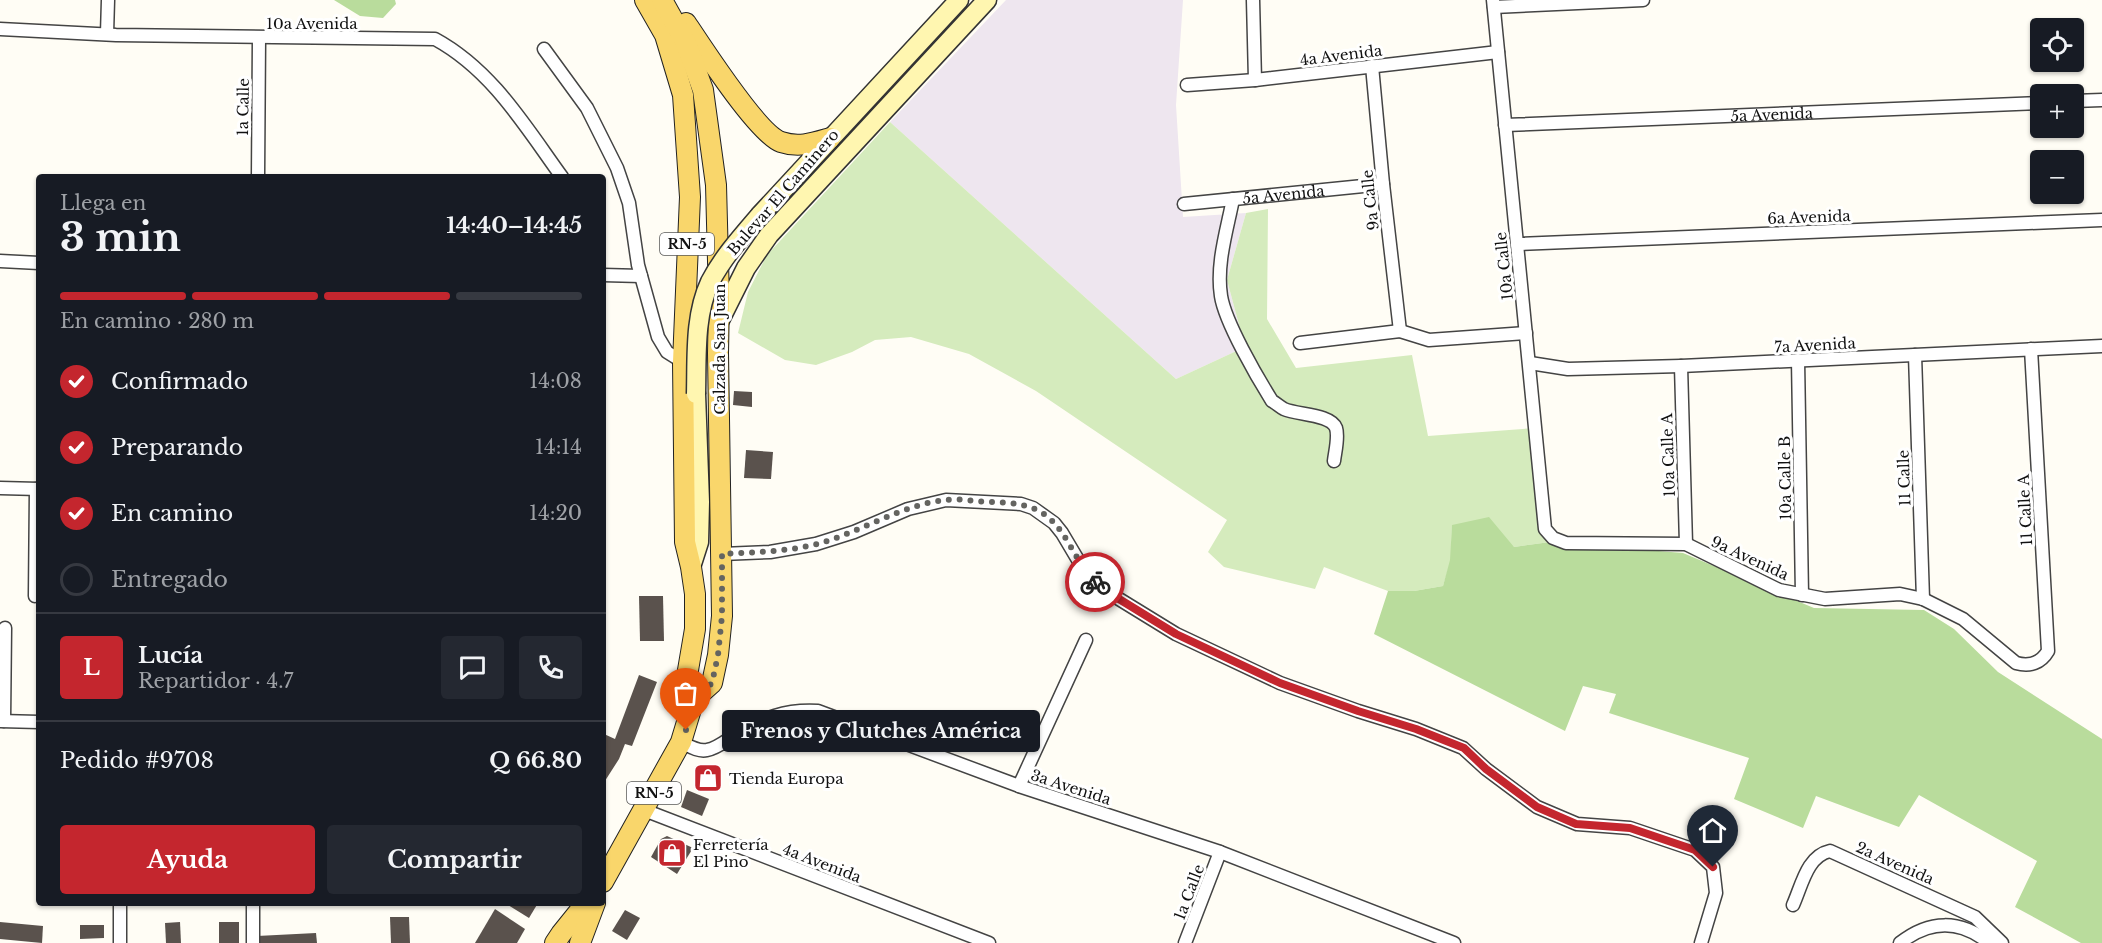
<!DOCTYPE html>
<html lang="es">
<meta charset="utf-8">
<style>
body{margin:0;font-family:"Libre Baskerville",serif;background:#242831;color:#f1f3f6;height:100vh;display:flex;flex-direction:column;font-size:22px;white-space:nowrap}
*{box-sizing:border-box;margin:0}
p{font-size:20px;color:#9ea1a6}
.icon{flex:none;width:33px;height:33px;fill:none;stroke:currentColor;stroke-width:2;stroke-linecap:round;stroke-linejoin:round}
.map{position:relative;flex:1;overflow:hidden}
.drawer{position:absolute;left:36px;top:174px;width:570px;height:732px;display:flex;flex-direction:column;background:#171b24;border-radius:6px;box-shadow:0 2px 4px #0004}
.drawer>*{flex:none}
.buttons{position:absolute;left:2030px;top:18px;display:grid;gap:12px}
.buttons a{display:grid;place-items:center;width:54px;height:54px;border-radius:6px;background:#171b24;box-shadow:0 2px 4px #0004;font-size:30px}
.pin{position:absolute;display:grid;place-items:center;width:51px;height:51px;color:#fff;margin:-62px -26px;border-radius:50% 50% 50% 0;rotate:-45deg;box-shadow:0 0 6px #0007}
.pin .icon{rotate:45deg}
.courier{position:absolute;display:grid;place-items:center;width:60px;height:60px;margin:-30px;border:4px solid #c4262e;border-radius:50%;background:#fff;color:#222;box-shadow:0 2px 8px #0007}
.bubble{position:absolute;height:42px;border-radius:6px;background:#171b24;box-shadow:0 2px 4px #0004;font-size:20px;font-weight:700;line-height:42px;text-align:center}
.headline em{font-style:normal;font-weight:700}
.headline div{display:flex;flex-direction:column-reverse}
.headline{display:flex;align-items:center;justify-content:space-between;height:102px;padding:0 24px}
h1{font-size:39px;font-weight:700;line-height:45px}
.bar{display:grid;grid-template-columns:repeat(4,1fr);gap:9px 6px;align-content:center;height:72px;padding:0 24px}
.bar i{height:8px;border-radius:4px;background:#363941}
.bar .selected{background:#c4262e}
.bar p{grid-column:span 4}
.line{display:flex;align-items:center;gap:15px;padding:0 24px;border-top:2px solid #363941}
.line div{flex:1}
.round{display:grid;place-items:center;flex:none;width:63px;height:63px;border-radius:6px;background:#242831}
ol{padding:0 24px;list-style:none}
li{display:flex;align-items:center;gap:18px;height:66px}
li p{margin-inline-start:auto}
li .icon{padding:6px;border-radius:50%;background:#c4262e;color:#fff;stroke-width:4}
li:last-child{color:#9ea1a6}
li i{width:33px;height:33px;border:3px solid #363941;border-radius:50%}
.action{display:flex;gap:12px;margin-top:auto;padding:12px 24px}
.action a{flex:1;height:69px;border-radius:6px;background:#c4262e;color:#fff;font-size:24px;font-weight:700;line-height:69px;text-align:center}
.action a+a{background:#242831;color:#f1f3f6}
.map>svg:first-child{display:block}
</style>
<div class="map">
<svg width="2102" height="943" viewBox="0 0 2102 943">
<rect width="100%" height="100%" fill="#fffdf5"/>
<path fill="#eee6ef" d="M1006 0H1183L1176 105 1183 217 1246 213 1227 280 1245 347 1176 379 890 122Z"/>
<path fill="#d5ebbd" d="M890 122 1176 379 1245 347 1227 280 1246 213 1268 209 1267 319 1296 368 1412 355 1428 436 1535 428 1550 542 1514 547 1452 525 1451 560 1443 586 1414 591H1388L1324 567 1315 589 1224 567 1208 552 1227 520 1036 391 969 354 911 337 875 340 852 352 816 365 785 360 738 333 748 292 767 255Z"/>
<g fill="#b9dc9c">
<path d="M334 0H395L396 4 383 18 360 16Z"/>
<path d="M1489 517 1514 547 1550 542 1683 553 1814 608 1924 610 1954 629 1998 672 2102 739V943H2081L2015 907 2037 861 1919 795 1899 827 1816 796 1803 828 1734 799 1749 758 1609 713 1616 694 1583 686 1565 731 1374 634 1388 591H1414L1443 586 1450 560 1452 525Z"/>
</g>
<g fill="#5a524d">
<path d="M734 391 752 392V407L733 405Z"/>
<path d="M746 450 773 452 771 479 744 478Z"/>
<path d="M639 596H663L664 641H640Z"/>
<path d="M639 675 657 682 632 746 625 744 619 759 603 784 604 734 615 739Z"/>
<path d="M703 767 721 778 714 789 696 778Z"/>
<path d="M687 790 709 799 702 816 681 807Z"/>
<path d="M667 836 693 848 677 874 651 857 661 839Z"/>
<path d="M505 903H538L529 918Z"/>
<path d="M495 909 525 929 517 943H475Z"/>
<path d="M625 910 640 918 627 940 612 931Z"/>
<path d="M390 917H409L410 943H391Z"/>
<path d="M0 922 43 926 42 943 0 939Z"/>
<path d="M180 922 181 943H166L165 923Z"/>
<rect x="219" y="922" width="20" height="21"/>
<path d="M80 925H104V938L80 939Z"/>
<path d="M316 933 317 943H257V936Z"/>
</g>
<g fill="none" stroke-linecap="round" stroke-linejoin="round">
<g stroke="#444" stroke-width="15">
<g id="minor">
<path d="M1253 0 1255 80"/>
<path d="M1493 0 1545 529 1553 538 1566 543 1686 544 1779 590 1825 599 1900 594 1923 599 1963 619 2016 663C2030 667 2041 663 2048 651L2031 349"/>
<path d="M1494 7 1643 0"/>
<path d="M0 29 116 35 435 39C492 70 525 126 562 177"/>
<path d="M107 34 108 0"/>
<path d="M544 49 587 108 617 168 629 203 638 265 658 337 667 352 683 362"/>
<path d="M1372 66 1383 184 1400 331"/>
<path d="M1187 85 1255 80 1498 52"/>
<path d="M2073 101 2102 100"/>
<path id="s1" d="M1505 125 2040 103"/>
<path d="M258 177 259 38"/>
<path d="M1233 199C1227 230 1216 264 1221 296 1225 322 1257 377 1272 401 1276 403 1280 407 1284 409 1297 415 1331 414 1336 428 1339 437 1335 452 1334 461"/>
<path id="s2" d="M1184 204 1383 184"/>
<path d="M1517 244 2102 220"/>
<path d="M0 261 39 263"/>
<path d="M603 275 641 276"/>
<path d="M1300 343 1400 331 1429 340 1526 333"/>
<path d="M1915 355 1923 599"/>
<path d="M1798 360 1802 595"/>
<path d="M1530 363 1568 369 1681 366 2102 346"/>
<path d="M1681 366 1686 544"/>
<path d="M0 488 39 489"/>
<path d="M722 554 770 552 816 544 854 532 908 509 946 500 1021 504 1033 508 1054 523 1062 533 1084 570 1094 581 1106 591 1176 634 1280 683 1358 711 1416 729 1463 748 1486 769 1537 807 1577 824 1630 828 1695 850 1713 867 1716 893 1701 943"/>
<path d="M35 596 36 489"/>
<path d="M0 721 39 722"/>
<path d="M4 721 5 628"/>
<path d="M681 742C689 746 698 752 707 750 716 749 727 740 735 735 762 718 786 709 818 711L1019 786 1220 852 1454 943"/>
<path d="M1019 786 1086 640"/>
<path d="M644 810 989 943"/>
<path d="M120 903V943"/>
<path d="M253 903V943"/>
<path d="M1793 905C1802 885 1807 856 1830 851L1975 917 2002 943"/>
<path d="M1185 943 1220 852"/>
<path d="M1900 943C1929 920 1960 919 1989 943"/>
</g>
</g>
<g stroke="#333" stroke-width="21">
<g id="secondary">
<path d="M760 215 959 0"/>
<path d="M719 322 746 268 769 235 987 0"/>
<path d="M691 567 699 542 700 502 696 394"/>
</g>
</g>
<g stroke="#222" stroke-width="22">
<g id="primary">
<path d="M645 0 665 35 683 95 690 197 683 362 685 542 691 567 695 594V629L687 676 694 699"/>
<path d="M686 23C702 47 758 134 781 142 799 148 813 143 830 138"/>
<path d="M603 882 681 742 694 699 712 683 718 655 722 616 718 353 719 299 716 185 703 90 686 43 662 0"/>
<path d="M555 943 561 934 586 903"/>
<path d="M580 943 595 903"/>
</g>
</g>
<use href="#minor" stroke="#fff" stroke-width="12"/>
<use href="#secondary" stroke="#fff6b0" stroke-width="18"/>
<use href="#primary" stroke="#f9d66b" stroke-width="20"/>
<g stroke="#333" stroke-width="21" stroke-linecap="butt">
<path id="secondary-bridge" d="M696 394C697 358 694 316 710 282 723 257 742 236 760 215"/>
</g>
<use href="#secondary-bridge" stroke="#fff6b0" stroke-width="18"/>
</g>
<g fill="none" stroke-linecap="round" stroke-linejoin="round">
<path stroke="#646461" stroke-width="6" stroke-dasharray="0 10.8" d="M686 730 694 699 712 683 718 655 722 616V554C754 552 786 552 817 544 859 533 903 504 946 500 960 498 977 502 991 502 1010 503 1027 503 1044 514 1067 530 1075 562 1095 582"/>
<path stroke="#c4262e" stroke-width="8" d="M1095 582 1106 591 1176 634 1280 683 1358 711 1416 729 1464 748 1486 769 1537 807 1576 824 1630 828 1695 850 1713 867"/>
</g>
<defs>
<g id="shop-square" transform="scale(1.5)"><rect x="-9" y="-9" width="18" height="18" rx="4" fill="#c4262e" stroke="#fff"/><path d="M-5-2.5h2.3a2.7 3.5 0 0 1 5.4 0H5L5.5 6h-11ZM-1.5-2.5h3a1.5 2.3 0 0 0-3 0Z" fill="#fff"/></g>
</defs>
<g fill-rule="evenodd">
<use href="#shop-square" x="708" y="778"/>
<use href="#shop-square" x="672" y="853"/>
</g>
<g text-anchor="middle" dominant-baseline="central" stroke-width="6" stroke-linejoin="round" paint-order="stroke">
<g fill="#fff" stroke="#585858" stroke-width="1.5">
<rect x="660" y="233" width="54" height="22" rx="4.5"/>
<rect x="627" y="782" width="54" height="22" rx="4.5"/>
</g>
<g font-size="14" font-weight="bold" fill="#111">
<text x="687" y="244">RN-5</text>
<text x="654" y="793">RN-5</text>
</g>
<g font-size="15" fill="#111" stroke="#fff">
<text x="312" y="23">10a Avenida</text>
<text transform="translate(1341 55) rotate(-7)">4a Avenida</text>
<text transform="translate(243 107) rotate(-89)">1a Calle</text>
<text stroke="none"><textPath href="#s1" startOffset="267">5a Avenida</textPath></text>
<text transform="translate(783 192) rotate(-49)">Bulevar El Caminero</text>
<text stroke="none"><textPath href="#s2" startOffset="100">5a Avenida</textPath></text>
<text transform="translate(1370 200) rotate(-96)">9a Calle</text>
<text transform="translate(1809 217) rotate(-2)">6a Avenida</text>
<text transform="translate(1504 266) rotate(-96)">10a Calle</text>
<text transform="translate(1815 345) rotate(-3)">7a Avenida</text>
<text transform="translate(719 349) rotate(-90)">Calzada San Juan</text>
<text transform="translate(1668 455) rotate(-92)">10a Calle A</text>
<text transform="translate(1785 478) rotate(-91)">10a Calle B</text>
<text transform="translate(1904 478) rotate(-92)">11 Calle</text>
<text transform="translate(2025 510) rotate(-93)">11 Calle A</text>
<text transform="translate(1750 558) rotate(25)">9a Avenida</text>
<text transform="translate(1071 787) rotate(18)">3a Avenida</text>
<text transform="translate(822 863) rotate(21)">4a Avenida</text>
<text transform="translate(1895 863) rotate(24)">2a Avenida</text>
<text transform="translate(1189 892) rotate(-69)">1a Calle</text>
</g>
<g font-size="15" fill="#111" stroke="#fff" text-anchor="start">
<text x="729" y="778">Tienda Europa</text>
<text x="693" y="844">Ferretería<tspan x="693" dy="17">El Pino</tspan></text>
</g>
</g>
</svg>
<div class="buttons">
<a><svg class="icon" aria-label="locate" viewBox="0 0 24 24"><circle cx="12" cy="12" r="6"/><path d="M12 2v4M12 18v4M2 12h4M18 12h4"/></svg></a>
<a>+</a>
<a>−</a>
</div>
<div class="pin" style="left:686px;top:730px;background:#ea580c"><svg class="icon" aria-label="bag" viewBox="0 0 24 24"><path d="M5 8h14l-1 12H6zM9 8a3 3 0 0 1 6 0"/></svg></div>
<div class="pin" style="left:1713px;top:867px;background:#1f2937"><svg class="icon" aria-label="home" viewBox="0 0 24 24"><path d="M3 11l9-7 9 7M6 9v11h12V9"/></svg></div>
<div class="courier" style="left:1095px;top:582px"><svg class="icon" aria-label="bike" viewBox="0 0 24 24"><circle cx="6" cy="16" r="4"/><circle cx="18" cy="16" r="4"/><path d="M6 16l4-8h5l3 8M10 8l3 8H6M13 5h3"/></svg></div>
<div class="bubble" style="left:722px;top:710px;width:318px">Frenos y Clutches América</div>
<section class="drawer">
<div class="headline"><div><h1>3 min</h1><p>Llega en</p></div><em>14:40–14:45</em></div>
<div class="bar"><i class="selected"></i><i class="selected"></i><i class="selected"></i><i></i><p>En camino · 280 m</p></div>
<ol>
<li><svg class="icon" aria-label="check" viewBox="0 0 24 24"><path d="M5 12l5 5 9-10"/></svg>Confirmado<p>14:08</p></li>
<li><svg class="icon" aria-label="check" viewBox="0 0 24 24"><path d="M5 12l5 5 9-10"/></svg>Preparando<p>14:14</p></li>
<li><svg class="icon" aria-label="check" viewBox="0 0 24 24"><path d="M5 12l5 5 9-10"/></svg>En camino<p>14:20</p></li>
<li><i></i>Entregado</li>
</ol>
<div class="line" style="height:108px"><b class="round" style="background:#c4262e;color:#fff">L</b><div><b>Lucía</b><p>Repartidor · 4.7</p></div><a class="round"><svg class="icon" aria-label="chat" viewBox="0 0 24 24"><path d="M4 5h16v11H9l-5 4z"/></svg></a><a class="round"><svg class="icon" aria-label="phone" viewBox="0 0 24 24"><path d="M5 4h4l2 5-3 2q2 4 5 5l2-3 5 2v4C11 20 4 13 5 4z"/></svg></a></div>
<div class="line" style="height:78px"><div>Pedido #9708</div><b>Q 66.80</b></div>
<div class="action"><a>Ayuda</a><a>Compartir</a></div>
</section>
</div>
